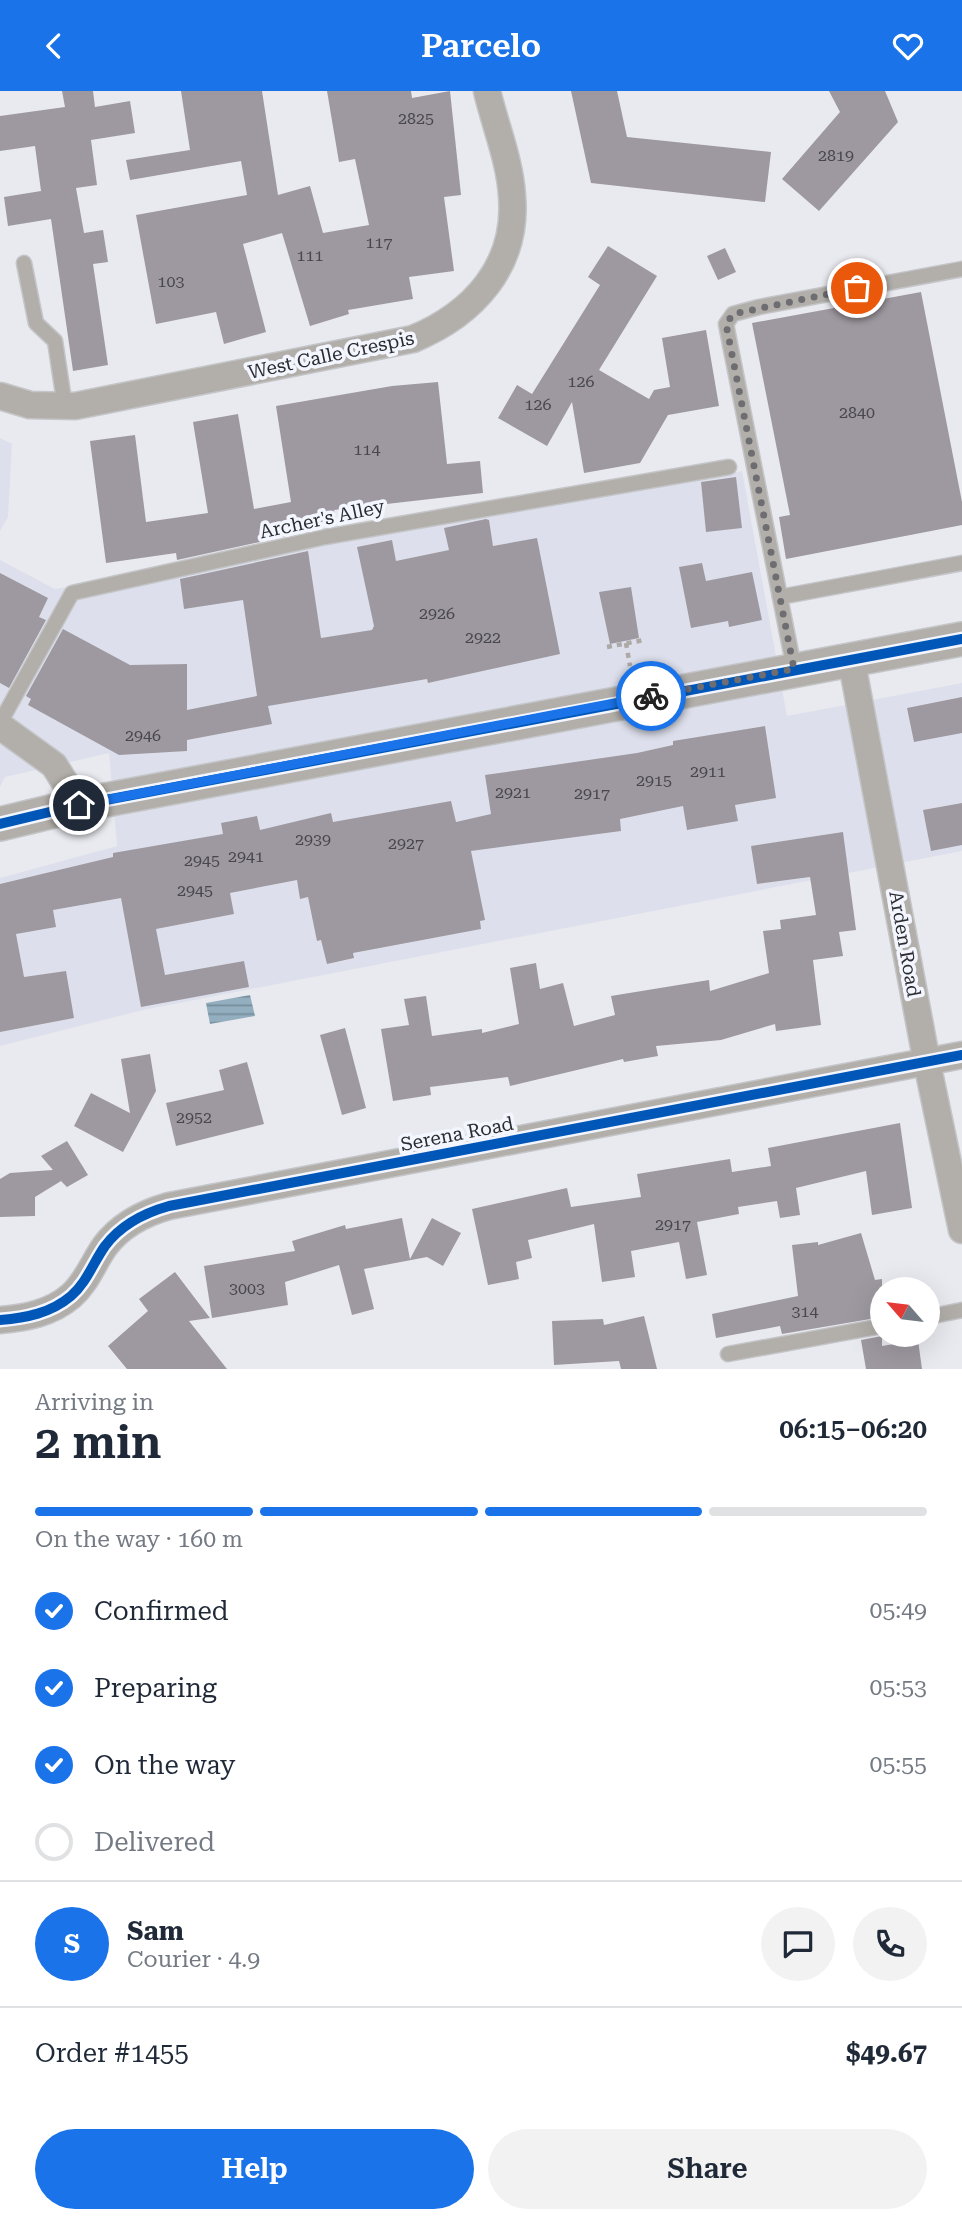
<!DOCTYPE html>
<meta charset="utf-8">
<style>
body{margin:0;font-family:"Roboto Serif",serif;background:#f2f2f3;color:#1f2937;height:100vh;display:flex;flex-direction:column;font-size:26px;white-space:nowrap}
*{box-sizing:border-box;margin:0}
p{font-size:23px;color:#747a83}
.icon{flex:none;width:38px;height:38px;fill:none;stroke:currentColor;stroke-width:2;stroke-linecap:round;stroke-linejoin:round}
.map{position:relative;height:1278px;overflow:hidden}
.side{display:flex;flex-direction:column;background:#fff;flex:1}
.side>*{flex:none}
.needle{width:46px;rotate:298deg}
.buttons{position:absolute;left:870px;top:1186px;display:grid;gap:14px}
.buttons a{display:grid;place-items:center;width:70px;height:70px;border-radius:50%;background:#fff;box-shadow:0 7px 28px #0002;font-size:35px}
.pin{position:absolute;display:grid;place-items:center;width:60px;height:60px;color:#fff;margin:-30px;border:4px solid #fff;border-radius:50%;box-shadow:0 2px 7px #0007}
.courier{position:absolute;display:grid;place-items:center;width:70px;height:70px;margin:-35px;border:5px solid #1a73e8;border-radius:50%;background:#fff;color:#222;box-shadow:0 2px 9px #0007}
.overview em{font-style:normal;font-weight:600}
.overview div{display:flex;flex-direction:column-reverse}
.overview{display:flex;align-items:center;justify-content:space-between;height:119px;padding:0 35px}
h1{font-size:46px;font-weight:600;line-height:52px}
.bar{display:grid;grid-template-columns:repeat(4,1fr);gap:10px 7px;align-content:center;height:84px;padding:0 35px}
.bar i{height:9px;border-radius:5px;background:#e0e1e3}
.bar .selected{background:#1a73e8}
.bar p{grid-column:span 4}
.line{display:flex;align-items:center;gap:18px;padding:0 35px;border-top:2px solid #e0e1e3}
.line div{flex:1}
.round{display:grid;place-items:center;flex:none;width:74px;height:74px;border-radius:37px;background:#f2f2f3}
ol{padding:0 35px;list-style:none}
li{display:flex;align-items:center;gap:21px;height:77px}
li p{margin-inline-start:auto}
li .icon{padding:7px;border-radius:50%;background:#1a73e8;color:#fff;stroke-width:4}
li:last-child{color:#747a83}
li i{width:38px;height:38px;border:4px solid #e0e1e3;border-radius:50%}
.primary-button{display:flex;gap:14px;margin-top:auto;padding:14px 35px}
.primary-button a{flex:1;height:80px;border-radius:42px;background:#1a73e8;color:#fff;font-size:28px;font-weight:600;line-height:80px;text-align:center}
.primary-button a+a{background:#f2f2f3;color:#1f2937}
header{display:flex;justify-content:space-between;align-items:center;height:91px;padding:0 35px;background:#1a73e8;color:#fff;font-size:32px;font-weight:600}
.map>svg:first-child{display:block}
</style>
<header><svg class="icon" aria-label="back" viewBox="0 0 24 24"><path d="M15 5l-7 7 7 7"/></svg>Parcelo<svg class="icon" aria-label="heart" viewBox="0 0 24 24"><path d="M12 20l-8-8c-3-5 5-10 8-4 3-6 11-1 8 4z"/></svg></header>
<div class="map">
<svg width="962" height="1278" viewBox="0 0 962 1278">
<defs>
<pattern id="water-rules" width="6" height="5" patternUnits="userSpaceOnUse" patternTransform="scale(1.75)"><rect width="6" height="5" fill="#92aebf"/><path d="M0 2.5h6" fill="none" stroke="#778e9c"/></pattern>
</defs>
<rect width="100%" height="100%" fill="#e9eaef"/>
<g fill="#dde0ec">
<path d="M0 347 12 353 8 426 0 440Z"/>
<path d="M742 380 787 625 962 592V760L143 919 0 955V787L117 755 109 662 5 686 0 696V469L55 498Z"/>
</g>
<path fill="url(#water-rules)" d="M250 904 255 925 210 933 206 912Z"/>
<g fill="#9e99a0">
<path d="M62 0H93L95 16 130 10 135 42 91 49 97 94 76 97 84 142 103 139 108 171 93 173 108 274 73 280 51 128 8 135 4 106 41 100 35 55 0 60V25L65 16Z"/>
<path d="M181 0H262L278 104 310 95 323 142 369 134 355 68 339 71 327 0H411L412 7 450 0 461 104 444 106 454 180 409 186 413 208 348 219 349 223 310 235 282 142 243 153 266 241 224 253 216 221 156 233 136 124 247 104 241 70 130 89 126 69 190 59Z"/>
<path d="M571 0H617L627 46 771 61 765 111 591 92Z"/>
<path d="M829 0H885L898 31 819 120 782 88 840 21Z"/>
<path d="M608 155 657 185 599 279 649 308 654 299 670 296 662 247 706 239 719 315 668 324 640 372 584 382 572 311 547 355 498 327 517 294 532 303 600 194 588 186Z"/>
<path d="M725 157 736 181 718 189 707 165Z"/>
<path d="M921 201 962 411V434L786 468 779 426 790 424 752 232Z"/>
<path d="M438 291 447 373 480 370 483 402 334 419 336 429 304 434 305 441 177 469 176 462 106 472 90 350 135 344 146 431 208 422 193 331 238 323 254 418 291 411 276 315 392 295Z"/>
<path d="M736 386 742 437 706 441 701 391Z"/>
<path d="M486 428 489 429 493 455 537 447 560 563 428 592 427 588 268 615 272 633 187 649V660L119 664 28 614 31 608 26 605 63 538 130 574 187 573V619L257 605 243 509 184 518 180 488 308 460 321 547 372 539 374 535 357 456 392 449 396 470 449 459 444 437Z"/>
<path d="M702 472 706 490 752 481 762 529 729 536 728 530 691 537 679 476Z"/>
<path d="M0 482 48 507 39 526 46 529 9 597 0 592Z"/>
<path d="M631 496 639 547 610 553 599 501Z"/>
<path d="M962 606V642L914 651 907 617Z"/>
<path d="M765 635 776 707 735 714 738 730 687 739 683 715 620 728 621 740 471 760 485 829 480 830 481 838 353 862 354 867 327 873 321 849 317 850 308 806 300 808 297 789 230 802 234 823 156 838 165 884 244 870 249 896 141 916 121 807 53 819 56 836 16 843 24 886 66 880 74 927 0 941V793L113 766V762L223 743 221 732 257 725 260 739 331 722 333 731 451 710 456 731 491 723 485 684 637 662 673 654V650Z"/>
<path d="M962 712V754L931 760 923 719Z"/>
<path d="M843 741 856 839 839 841 843 865 813 869 821 934 776 940 775 933 721 949 656 955 658 965 624 971 623 968 510 995 508 986 430 996 431 1004 393 1010 381 938 409 934 404 908 426 905 432 945 482 938V942L519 933 510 877 536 872 540 898 563 892 574 935 615 924 611 905 709 889 710 900 769 882 763 840 781 838 780 829 816 824 810 786 757 793 751 755Z"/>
<path d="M345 937 366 1017 342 1024 320 944Z"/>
<path d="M150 963 156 1000 123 1061 74 1035 91 1002 130 1022 121 968Z"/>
<path d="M247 971 264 1033 176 1055 166 1012 224 999 219 979Z"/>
<path d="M900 1032 912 1117 872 1124 866 1080 796 1097 800 1124 780 1127 777 1110 738 1116 739 1123 697 1131 707 1184 686 1188 679 1151 631 1160 635 1186 602 1191 594 1133 528 1149 532 1167 516 1171 519 1188 488 1194 472 1118 567 1097 571 1116 641 1106 637 1083 730 1068 732 1081 771 1075 768 1057Z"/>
<path d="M67 1050 88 1084 67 1096 61 1090 35 1106V1125L0 1126V1088L10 1082 53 1079 41 1065Z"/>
<path d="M402 1127 410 1168 432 1127 461 1142 443 1175 427 1166 364 1178 374 1218 352 1224 339 1174 285 1191 288 1214 212 1227 204 1175 295 1160 292 1150 345 1134 346 1138Z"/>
<path d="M861 1142 875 1189 882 1188V1226L782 1243 780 1235 716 1247 712 1223 798 1205 792 1154 818 1151V1154Z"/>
<path d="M175 1181 210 1227 189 1230 227 1278H127L108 1255 148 1220 139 1208Z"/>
<path d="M644 1225 657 1278H621L619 1270 554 1274 552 1230 603 1228 604 1234Z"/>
<path d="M882 1245V1255L918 1249 922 1278H866L861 1249Z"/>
</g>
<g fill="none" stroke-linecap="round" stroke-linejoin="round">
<g stroke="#c4c5c8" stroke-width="17">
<g id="service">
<path d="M24 172 36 232 55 250 65 316"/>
<path d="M780 506 962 472"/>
<path d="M794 577 726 233 733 223 759 216 962 178"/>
<path d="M0 632 72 502 325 446 729 376"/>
<path d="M928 1226 962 1219"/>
<path d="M728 1263 882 1235"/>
</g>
</g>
<g stroke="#c4c5c8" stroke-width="29">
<g id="minor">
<path d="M0 305 30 314 75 315 413 248C473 223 518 175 512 105 510 70 495 34 487 0"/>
<path d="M851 567 927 972 962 1139"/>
<path d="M0 635 54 674 79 714"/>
<path d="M0 1229C26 1227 51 1222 71 1205 87 1191 93 1172 105 1155 120 1135 144 1122 169 1115L962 964"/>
</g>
</g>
<g stroke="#c4c5c8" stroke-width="36">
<path id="tertiary" d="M0 733 79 714 962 548"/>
</g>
<g stroke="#ada9a7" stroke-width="4.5" stroke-dasharray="5 5" stroke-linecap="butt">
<path d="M626 552 630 575"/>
<path d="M607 556 644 549"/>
</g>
<use href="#service" stroke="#b2aea9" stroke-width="14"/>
<use href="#minor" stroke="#b2aea9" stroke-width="26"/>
<use href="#tertiary" stroke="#b2aea9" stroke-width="33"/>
<g stroke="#f3f6ff" stroke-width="15">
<g id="cycleway">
<path d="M0 733 79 714 962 548"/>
<path d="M0 1229C26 1227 51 1222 71 1205 87 1191 93 1172 105 1155 120 1135 144 1122 169 1115L962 964"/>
</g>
</g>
<use href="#cycleway" stroke="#0057b8" stroke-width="10"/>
</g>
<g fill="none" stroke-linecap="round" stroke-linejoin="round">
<path stroke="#6e6e72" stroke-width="7" stroke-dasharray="0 12.6" d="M651 605 794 578 726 233 733 223 857 197"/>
<path stroke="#1a73e8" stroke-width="9" d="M79 714 651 605"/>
</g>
<g text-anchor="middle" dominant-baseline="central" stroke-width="7" stroke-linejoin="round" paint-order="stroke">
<g font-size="16" fill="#48474b">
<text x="416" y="27">2825</text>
<text x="836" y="64">2819</text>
<text x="379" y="151">117</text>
<text x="310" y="164">111</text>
<text x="171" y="190">103</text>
<text x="581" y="290">126</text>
<text x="538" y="313">126</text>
<text x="857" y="321">2840</text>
<text x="367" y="358">114</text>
<text x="437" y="522">2926</text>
<text x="483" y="546">2922</text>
<text x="143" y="644">2946</text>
<text x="708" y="680">2911</text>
<text x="654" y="689">2915</text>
<text x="513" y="701">2921</text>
<text x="592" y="702">2917</text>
<text x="313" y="748">2939</text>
<text x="406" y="752">2927</text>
<text x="246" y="765">2941</text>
<text x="202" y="769">2945</text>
<text x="195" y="799">2945</text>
<text x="194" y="1026">2952</text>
<text x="673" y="1133">2917</text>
<text x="247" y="1197">3003</text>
<text x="805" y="1220">314</text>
</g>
<g font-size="19" fill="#2b2c2f" stroke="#f3f6ff">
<text transform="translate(331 264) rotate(-12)">West Calle Crespis</text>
<text transform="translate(322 428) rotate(-12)">Archer's Alley</text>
<text transform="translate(905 853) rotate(80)">Arden Road</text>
<text transform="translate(457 1043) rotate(-11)">Serena Road</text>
</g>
</g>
</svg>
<div class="buttons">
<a><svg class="needle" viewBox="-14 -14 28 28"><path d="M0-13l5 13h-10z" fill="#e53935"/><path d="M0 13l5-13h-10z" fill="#747a83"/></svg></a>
</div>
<div class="pin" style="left:857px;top:197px;background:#ea580c"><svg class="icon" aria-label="bag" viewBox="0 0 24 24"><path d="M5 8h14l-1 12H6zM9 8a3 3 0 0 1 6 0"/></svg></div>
<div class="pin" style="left:79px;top:714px;background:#1f2937"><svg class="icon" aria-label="home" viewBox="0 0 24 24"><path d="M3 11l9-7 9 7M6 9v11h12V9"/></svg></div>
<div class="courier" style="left:651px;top:605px"><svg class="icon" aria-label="bike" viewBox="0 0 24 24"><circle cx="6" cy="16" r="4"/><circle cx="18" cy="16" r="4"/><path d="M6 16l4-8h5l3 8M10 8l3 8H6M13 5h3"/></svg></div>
</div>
<section class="side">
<div class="overview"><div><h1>2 min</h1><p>Arriving in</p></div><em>06:15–06:20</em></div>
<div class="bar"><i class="selected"></i><i class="selected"></i><i class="selected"></i><i></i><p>On the way · 160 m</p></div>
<ol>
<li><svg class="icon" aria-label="check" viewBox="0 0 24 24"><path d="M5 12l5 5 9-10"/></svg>Confirmed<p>05:49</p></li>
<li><svg class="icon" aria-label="check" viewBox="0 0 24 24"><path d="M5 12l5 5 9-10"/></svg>Preparing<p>05:53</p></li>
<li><svg class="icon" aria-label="check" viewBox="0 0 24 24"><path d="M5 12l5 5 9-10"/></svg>On the way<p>05:55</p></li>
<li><i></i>Delivered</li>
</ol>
<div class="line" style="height:126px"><b class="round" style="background:#1a73e8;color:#fff">S</b><div><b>Sam</b><p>Courier · 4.9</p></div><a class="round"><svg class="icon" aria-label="chat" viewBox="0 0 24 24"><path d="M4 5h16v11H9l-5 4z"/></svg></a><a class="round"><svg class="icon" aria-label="phone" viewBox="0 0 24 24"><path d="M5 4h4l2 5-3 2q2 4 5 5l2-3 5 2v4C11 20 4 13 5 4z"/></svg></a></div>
<div class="line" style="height:91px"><div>Order #1455</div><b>$49.67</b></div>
<div class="primary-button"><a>Help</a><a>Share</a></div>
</section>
